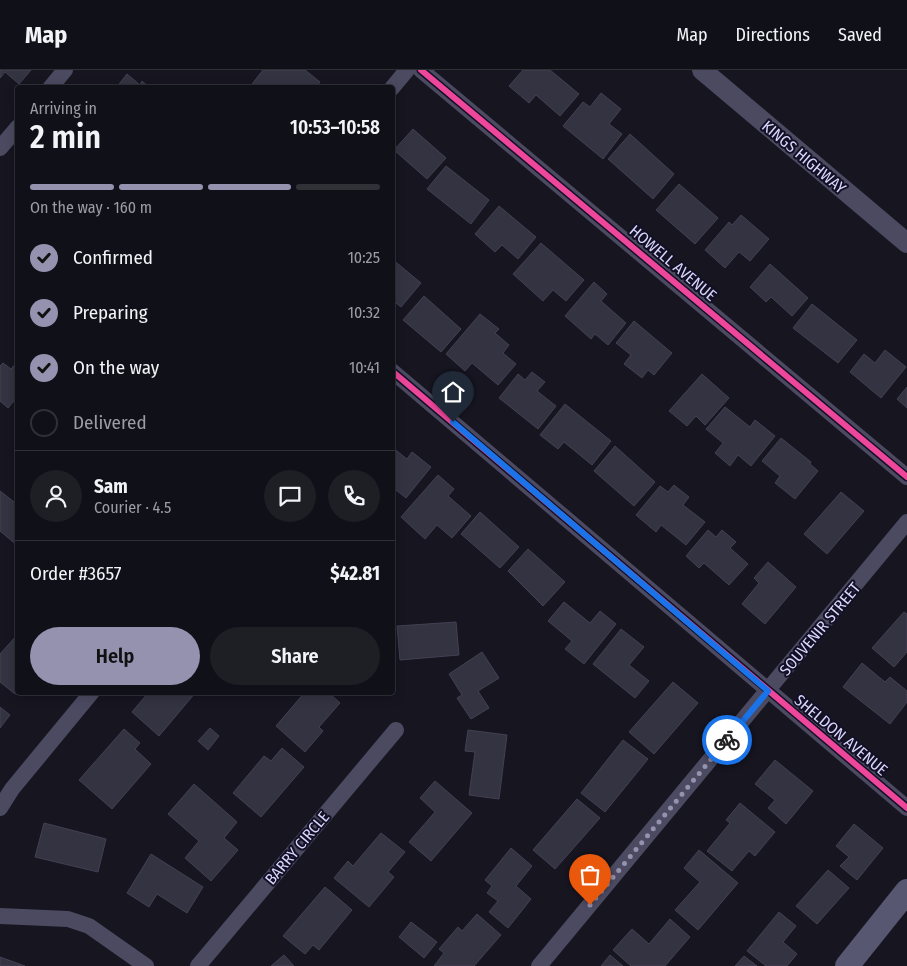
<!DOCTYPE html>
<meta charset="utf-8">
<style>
body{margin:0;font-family:"Fira Sans Condensed",sans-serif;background:#1e1e25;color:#f1f3f6;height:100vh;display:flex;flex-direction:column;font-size:19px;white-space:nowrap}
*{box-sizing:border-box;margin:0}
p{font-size:16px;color:#9c9da2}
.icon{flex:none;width:28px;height:28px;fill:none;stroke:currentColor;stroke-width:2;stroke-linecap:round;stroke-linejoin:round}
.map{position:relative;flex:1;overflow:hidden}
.sheet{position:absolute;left:15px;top:15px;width:380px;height:610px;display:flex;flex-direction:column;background:#101018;border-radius:5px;box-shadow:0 2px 12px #0003,0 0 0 1px #303037}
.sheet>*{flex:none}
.pin{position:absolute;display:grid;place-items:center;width:42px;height:42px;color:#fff;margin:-51px -21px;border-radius:50% 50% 50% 0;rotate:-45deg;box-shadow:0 0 5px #0007}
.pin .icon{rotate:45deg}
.courier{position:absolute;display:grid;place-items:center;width:50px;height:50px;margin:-25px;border:4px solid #1a73e8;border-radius:50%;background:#fff;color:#222;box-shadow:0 1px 6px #0007}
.headline em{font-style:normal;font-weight:600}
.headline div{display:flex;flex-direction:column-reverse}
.headline{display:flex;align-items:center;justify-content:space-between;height:85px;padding:0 15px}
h1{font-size:32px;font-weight:600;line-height:38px}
.bar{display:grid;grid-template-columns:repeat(4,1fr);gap:8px 5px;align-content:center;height:60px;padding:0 15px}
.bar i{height:6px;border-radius:4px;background:#303037}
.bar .on{background:#9592b0}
.bar p{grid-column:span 4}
.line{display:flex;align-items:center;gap:12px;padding:0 15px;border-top:1px solid #303037}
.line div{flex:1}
.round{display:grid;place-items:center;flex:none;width:52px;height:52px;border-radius:26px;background:#1e1e25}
ol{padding:0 15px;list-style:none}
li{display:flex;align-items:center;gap:15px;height:55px}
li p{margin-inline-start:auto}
li .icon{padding:5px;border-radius:50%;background:#9592b0;color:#111;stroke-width:4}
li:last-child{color:#9c9da2}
li i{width:28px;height:28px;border:2px solid #303037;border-radius:50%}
.button{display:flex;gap:10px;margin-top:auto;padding:10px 15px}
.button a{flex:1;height:58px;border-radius:30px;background:#9592b0;color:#111;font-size:20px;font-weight:600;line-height:58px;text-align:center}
.button a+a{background:#1e1e25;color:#f1f3f6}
header{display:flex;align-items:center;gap:30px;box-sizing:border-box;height:70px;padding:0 25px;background:#101018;border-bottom:1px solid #303037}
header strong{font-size:24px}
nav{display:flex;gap:28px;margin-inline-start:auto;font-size:18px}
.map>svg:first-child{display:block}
</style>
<header>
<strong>Map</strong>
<nav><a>Map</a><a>Directions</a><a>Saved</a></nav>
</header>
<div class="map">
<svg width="907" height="896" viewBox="0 0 907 896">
<rect width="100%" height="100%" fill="#161520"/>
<g fill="#343342" stroke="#434053">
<path d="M0 0H31L19 14 5 2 0 8Z"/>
<path d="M263 0H305L320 12 316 18H249Z"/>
<path d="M523 0H550L579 24 560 46 536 25 529 33 509 16Z"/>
<path d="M127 4 140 15 142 11 150 18H116Z"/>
<path d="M601 23 621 39 609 54 622 64 603 89 563 56 583 32 590 37Z"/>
<path d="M413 59 446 88 427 109 394 80Z"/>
<path d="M630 64 674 104 653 129 608 89Z"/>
<path d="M446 96 489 130 471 154 427 119Z"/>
<path d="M679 114 718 148 695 174 656 140Z"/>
<path d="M499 136 536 167 518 189 502 175 495 182 475 164Z"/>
<path d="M741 145 769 169 750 191 739 182 725 198 705 180 729 152 732 155Z"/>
<path d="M541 173 584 210 566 231 553 220 543 231 513 204Z"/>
<path d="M392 189 421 213 401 237 392 230Z"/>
<path d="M770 194 808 228 792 246 771 227 766 232 750 217Z"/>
<path d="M594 212 607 224 601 231 626 253 608 275 595 264 591 269 565 246Z"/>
<path d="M424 226 461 259 441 282 403 250Z"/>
<path d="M812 234 857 270 838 293 793 258Z"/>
<path d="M480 244 499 259 495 263 509 275 503 283 516 294 498 315 472 293 465 301 446 284Z"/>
<path d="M634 251 672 283 654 305 648 300 642 308 624 294 631 285 616 273Z"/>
<path d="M885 280 906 297 881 328 850 302 864 284 875 293Z"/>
<path d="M18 291V326L8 338 0 331V296L3 293 11 299Z"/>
<path d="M532 302 545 312 537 321 556 336 538 359 499 328 518 304 525 310Z"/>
<path d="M702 304 729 328 705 355 696 346 687 356 669 341Z"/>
<path d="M907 317V338L897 329Z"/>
<path d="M565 334 611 371 592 395 564 372 558 379 540 365Z"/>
<path d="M725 337 750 357 755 350 775 366 751 396 738 385 730 396 715 383 723 373 706 359Z"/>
<path d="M781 368 811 392 810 394 818 401 795 429 775 413 780 406 762 391Z"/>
<path d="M615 376 655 412 634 436 594 401Z"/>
<path d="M392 377 407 389 412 382 431 397 406 428 392 417Z"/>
<path d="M438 405 454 419 448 426 471 446 452 468 437 455 425 469 401 447Z"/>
<path d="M674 415 689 427 683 435 705 452 686 475 661 455 656 462 636 445 660 416 668 422Z"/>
<path d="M0 421 18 435V476L0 461Z"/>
<path d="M841 422 864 441 827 484 804 464Z"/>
<path d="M480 442 519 477 500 498 461 464Z"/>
<path d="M708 460 716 467 722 460 736 472 730 478 748 494 729 515 704 493 699 498 686 486Z"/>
<path d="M528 479 565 512 543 536 508 501Z"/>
<path d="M768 492 796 517 765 554 742 534 759 513 754 508Z"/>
<path d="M564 532 590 553 600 541 616 554 584 594 565 579 572 571 548 551Z"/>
<path d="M904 542 907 544V582L894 597 872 578Z"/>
<path d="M456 552 459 585 400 590 397 556Z"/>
<path d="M621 559 644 577 629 595 649 611 635 628 593 594Z"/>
<path d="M18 564V622L15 624 0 612V584Z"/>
<path d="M482 582 499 608 478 621 489 638 471 649 457 628 462 625 449 604Z"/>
<path d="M862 593 885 612 890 607 907 621V632L890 654 843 617Z"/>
<path d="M673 612 698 633 654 684 629 662Z"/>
<path d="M149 622H196L159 666 132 642Z"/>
<path d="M305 622H328L340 633 319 657 323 661 305 682 276 656Z"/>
<path d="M0 637 10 645 0 658Z"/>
<path d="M210 658 219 666 208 680 198 671Z"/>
<path d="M124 659 140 673 135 679 151 694 112 739 79 710Z"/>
<path d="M468 660 507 665 499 729 469 725 475 682 465 681Z"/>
<path d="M623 670 648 689 605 742 581 723Z"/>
<path d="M282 678 304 697 261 747 233 723 264 686 271 691Z"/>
<path d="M775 690 813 721 786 754 768 738 775 730 755 714Z"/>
<path d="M435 711 472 743 431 791 409 772 435 742 420 728Z"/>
<path d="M194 714 237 752 224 768 238 780 211 811 185 788 199 771 168 744Z"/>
<path d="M577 729 600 748 555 799 533 780Z"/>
<path d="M740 733 775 762 755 786 749 781 732 801 707 781 730 753 726 750Z"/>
<path d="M44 753 106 769 98 802 35 787Z"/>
<path d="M854 754 883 778 857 810 840 796 849 787 836 776Z"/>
<path d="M381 763 405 782 388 802 394 807 369 837 334 808 348 791 353 796Z"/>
<path d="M511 778 532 796 516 816 531 829 508 858 489 842 498 831 487 823 492 816 485 810Z"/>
<path d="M699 780 738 813 698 860 675 840 700 812 684 798Z"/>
<path d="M151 784 203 817 187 843 157 824 149 837 127 823Z"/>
<path d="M828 800 849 818 817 854 796 836Z"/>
<path d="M325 817 352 840 319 880 313 875 305 884 283 866Z"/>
<path d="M779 842 796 856 783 872 797 884 787 896H766L747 881Z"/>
<path d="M477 844 501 865 474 896H434L444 883 439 879 458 857 462 861Z"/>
<path d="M670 849 690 867 665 896H631L613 880 632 859 649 874Z"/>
<path d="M411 852 437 872 424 888 399 867Z"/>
<path d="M284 885 294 896H271Z"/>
<path d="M610 885 623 896H601Z"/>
<path d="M744 886 757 896H735Z"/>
<path d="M0 887 25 896H0Z"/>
</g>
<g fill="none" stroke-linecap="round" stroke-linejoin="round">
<g stroke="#4b4a61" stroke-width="16">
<path d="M421 0 907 407"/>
<path d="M50 18 65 0"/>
<path d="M392 18 407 0"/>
<path d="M0 78 18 57"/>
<path d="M392 301 907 738"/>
<path d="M0 738 12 719 92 622"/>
<path d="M0 846 68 849 89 856 146 896"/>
<path d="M198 896 396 660"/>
<path d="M539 896 907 452"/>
</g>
<path stroke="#4b4a61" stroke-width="20" d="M702 0 907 173"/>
<path stroke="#575772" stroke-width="24" d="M847 896 907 821"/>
<g stroke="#131025" stroke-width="9">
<g id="cycleway">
<path d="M421 0 907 407"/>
<path d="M392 301 907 738"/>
</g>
</g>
<use href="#cycleway" stroke="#ed469a" stroke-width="6"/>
</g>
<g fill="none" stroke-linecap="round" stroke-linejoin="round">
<path stroke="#9592b0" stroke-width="5" stroke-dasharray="0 9" d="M590 835 727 670"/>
<path stroke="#1a73e8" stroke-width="6" d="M453 352 768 621 727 670"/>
</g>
<g text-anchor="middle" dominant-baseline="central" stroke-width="4" stroke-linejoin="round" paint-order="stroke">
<g font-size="16" fill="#d9d6fd" stroke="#131025">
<text transform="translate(804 87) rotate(40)">KINGS HIGHWAY</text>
<text transform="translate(673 193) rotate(40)">HOWELL AVENUE</text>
<text transform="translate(820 559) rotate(-50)">SOUVENIR STREET</text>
<text transform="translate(841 665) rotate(40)">SHELDON AVENUE</text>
<text transform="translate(297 778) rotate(-50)">BARRY CIRCLE</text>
</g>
</g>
</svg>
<div class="pin" style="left:590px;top:835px;background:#ea580c"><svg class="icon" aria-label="bag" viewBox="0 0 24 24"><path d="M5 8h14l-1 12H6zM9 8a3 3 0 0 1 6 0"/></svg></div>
<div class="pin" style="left:453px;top:352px;background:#1f2937"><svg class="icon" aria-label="home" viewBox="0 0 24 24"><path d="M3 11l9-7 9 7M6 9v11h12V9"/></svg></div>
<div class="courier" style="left:727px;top:670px"><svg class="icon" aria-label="bike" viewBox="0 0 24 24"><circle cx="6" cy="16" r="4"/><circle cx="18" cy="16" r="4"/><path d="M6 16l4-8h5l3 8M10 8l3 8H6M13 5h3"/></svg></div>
<section class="sheet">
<div class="headline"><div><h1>2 min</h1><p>Arriving in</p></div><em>10:53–10:58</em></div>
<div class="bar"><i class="on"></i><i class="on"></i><i class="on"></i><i></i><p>On the way · 160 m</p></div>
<ol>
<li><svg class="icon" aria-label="check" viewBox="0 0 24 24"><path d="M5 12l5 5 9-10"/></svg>Confirmed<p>10:25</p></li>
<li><svg class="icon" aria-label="check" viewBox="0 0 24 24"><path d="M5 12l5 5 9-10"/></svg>Preparing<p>10:32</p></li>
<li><svg class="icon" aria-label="check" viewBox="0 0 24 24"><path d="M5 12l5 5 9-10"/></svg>On the way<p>10:41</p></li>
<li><i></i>Delivered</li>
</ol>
<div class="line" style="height:90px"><a class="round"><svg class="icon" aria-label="person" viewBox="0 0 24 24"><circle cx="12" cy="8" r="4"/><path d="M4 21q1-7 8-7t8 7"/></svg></a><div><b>Sam</b><p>Courier · 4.5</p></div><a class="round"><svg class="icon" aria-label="chat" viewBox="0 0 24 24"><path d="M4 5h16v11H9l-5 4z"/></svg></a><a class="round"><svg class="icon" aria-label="phone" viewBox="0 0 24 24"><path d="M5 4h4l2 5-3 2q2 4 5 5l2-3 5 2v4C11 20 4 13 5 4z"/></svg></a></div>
<div class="line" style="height:65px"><div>Order #3657</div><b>$42.81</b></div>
<div class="button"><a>Help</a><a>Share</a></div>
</section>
</div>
